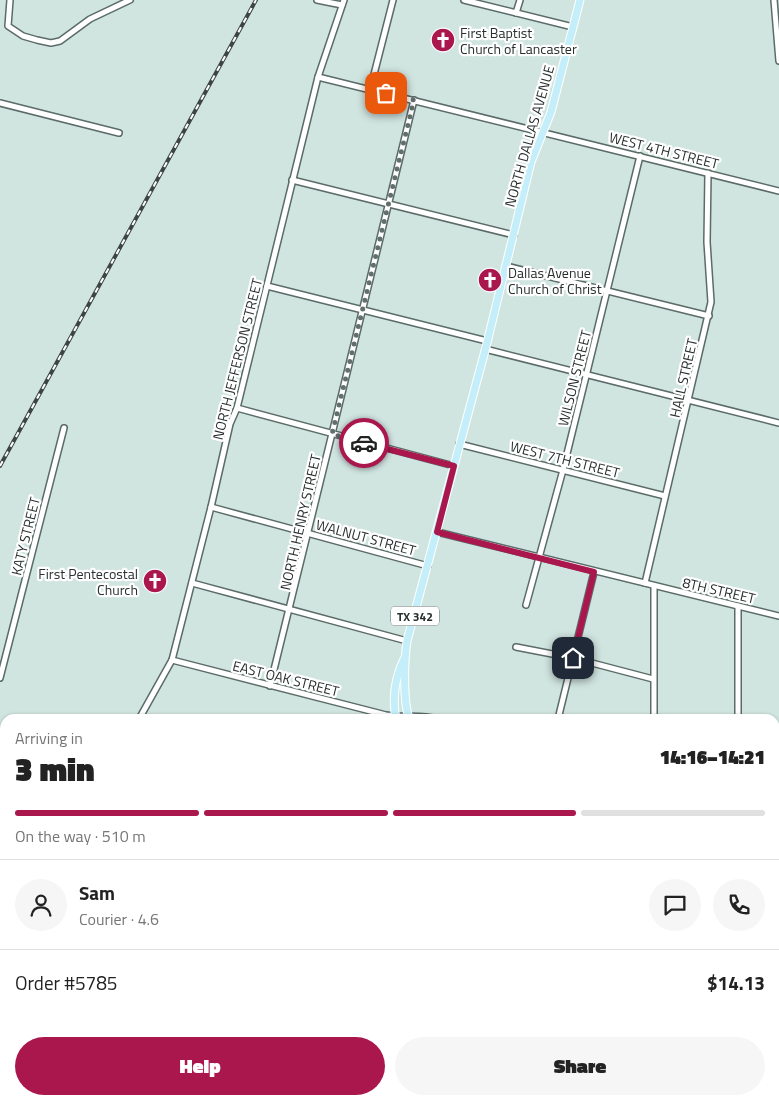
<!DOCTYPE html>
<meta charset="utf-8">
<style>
body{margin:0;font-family:"Titillium Web",sans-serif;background:#f6f6f6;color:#222;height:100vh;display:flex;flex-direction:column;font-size:19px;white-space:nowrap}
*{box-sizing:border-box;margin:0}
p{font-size:16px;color:#767676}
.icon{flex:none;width:28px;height:28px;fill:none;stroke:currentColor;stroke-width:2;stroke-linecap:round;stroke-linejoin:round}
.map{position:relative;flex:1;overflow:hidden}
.sheet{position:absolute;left:0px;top:714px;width:780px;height:391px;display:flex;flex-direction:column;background:#fff;border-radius:15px 15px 0 0;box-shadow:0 1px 4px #0004}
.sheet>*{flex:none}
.pin{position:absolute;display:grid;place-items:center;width:42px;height:42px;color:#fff;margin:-21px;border-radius:10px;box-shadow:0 2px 8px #0006}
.courier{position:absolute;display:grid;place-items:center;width:50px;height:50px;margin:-25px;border:4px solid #aa174c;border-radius:50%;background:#fff;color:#222;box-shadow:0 1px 6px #0007}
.overview em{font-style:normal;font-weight:800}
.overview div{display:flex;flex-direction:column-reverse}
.overview{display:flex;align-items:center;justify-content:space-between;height:85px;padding:0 15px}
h1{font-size:32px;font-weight:800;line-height:38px}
.bar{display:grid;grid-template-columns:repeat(4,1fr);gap:8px 5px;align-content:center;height:60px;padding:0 15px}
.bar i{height:6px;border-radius:4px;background:#e0e0e0}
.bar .on{background:#aa174c}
.bar p{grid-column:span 4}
.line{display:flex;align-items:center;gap:12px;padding:0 15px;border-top:1px solid #e0e0e0}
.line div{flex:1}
.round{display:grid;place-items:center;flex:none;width:52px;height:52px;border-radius:26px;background:#f6f6f6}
.primary-button{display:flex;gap:10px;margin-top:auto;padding:10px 15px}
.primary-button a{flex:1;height:58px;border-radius:30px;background:#aa174c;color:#fff;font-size:20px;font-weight:800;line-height:58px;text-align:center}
.primary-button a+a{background:#f6f6f6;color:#222}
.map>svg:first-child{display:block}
</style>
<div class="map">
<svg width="779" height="1104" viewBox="0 0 779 1104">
<rect width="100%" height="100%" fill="#d1e5e0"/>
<path fill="#b3b869" d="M0 804 5 805V1100H45L44 1104H0Z"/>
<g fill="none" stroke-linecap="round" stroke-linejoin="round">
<g stroke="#5b6c68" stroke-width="8">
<g id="minor">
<path d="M10 0 8 26 23 36 37 40 51 43 60 41 90 19 130 0"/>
<path d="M317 0 342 5"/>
<path d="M464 0 573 27"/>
<path d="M774 0 779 61"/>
<path d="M516 13 520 0"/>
<path d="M318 77 779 191"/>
<path d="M370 90 393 0"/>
<path d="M0 103 119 133"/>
<path d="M292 180 514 235"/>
<path d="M506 266 709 316"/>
<path d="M267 286 487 341"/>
<path d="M485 349 779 423"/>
<path d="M237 408 454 466"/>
<path d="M459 444 665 496"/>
<path d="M211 507 428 566"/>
<path d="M437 532 779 616"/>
<path d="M192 583 407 641"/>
<path d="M645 583 711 302 707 242 708 173"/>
<path d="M526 605 563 470 640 156"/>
<path d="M738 606V719"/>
<path d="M516 647 573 658 653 679"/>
<path d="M172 660 386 715C404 718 420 714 438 719"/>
<path d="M0 678 64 428"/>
<path d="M270 686 414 100"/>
<path d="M139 719 172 660 211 507 230 424 237 408 318 77 344 0"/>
<path d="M558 719 594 572"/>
<path d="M654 719V586"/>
<path d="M775 800 779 801"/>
<path d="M775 908 778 894"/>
<path d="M775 1090 779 1091"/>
<path d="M413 1100 414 1104"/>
<path d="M60 1104 61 1100"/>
</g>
</g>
<g stroke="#fff" stroke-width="9">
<g id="major">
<path d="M396 719C392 698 395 678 404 659"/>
<path d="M409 719C403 699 404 662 407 641L486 347 531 162 551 112 580 0"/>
<path d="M0 796 5 797"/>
<path d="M775 1020 779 1024"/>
<path d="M775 1035 779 1038"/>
<path d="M522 1100 523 1104"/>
<path d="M536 1100 537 1104"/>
</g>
</g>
<use href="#minor" stroke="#fff" stroke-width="5"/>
<use href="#major" stroke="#c4effa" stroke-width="7"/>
<g stroke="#3c4543" stroke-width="4">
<path id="rail" d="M0 466 256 0"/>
</g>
<use href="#rail" stroke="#fff" stroke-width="2" stroke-dasharray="5.5" stroke-linecap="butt"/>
</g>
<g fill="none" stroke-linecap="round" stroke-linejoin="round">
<path stroke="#636f6c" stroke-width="5" stroke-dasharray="0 9" d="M364 443 332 434 414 100 386 93"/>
<path stroke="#aa174c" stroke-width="6" d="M364 443 454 466 437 532 594 572 573 658"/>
</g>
<defs>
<g id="church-disc" transform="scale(1.25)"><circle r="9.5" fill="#aa174c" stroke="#fff"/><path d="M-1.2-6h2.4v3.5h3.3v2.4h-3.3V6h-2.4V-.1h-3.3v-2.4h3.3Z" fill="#fff"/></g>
</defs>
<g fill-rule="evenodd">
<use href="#church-disc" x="443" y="40"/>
<use href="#church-disc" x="490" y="280"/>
<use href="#church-disc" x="155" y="581"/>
</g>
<g text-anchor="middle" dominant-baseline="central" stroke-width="4.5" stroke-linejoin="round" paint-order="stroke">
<rect fill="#fff" stroke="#686d6d" stroke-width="1" x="391" y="606.5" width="48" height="19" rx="4"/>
<g font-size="12" font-weight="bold" fill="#282f2e">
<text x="415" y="616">TX 342</text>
</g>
<g font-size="14" fill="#282f2e" stroke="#fff" text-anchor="start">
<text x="460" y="32">First Baptist<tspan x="460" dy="16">Church of Lancaster</tspan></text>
<text x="508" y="272">Dallas Avenue<tspan x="508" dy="16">Church of Christ</tspan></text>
<text x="138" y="573" text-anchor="end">First Pentecostal<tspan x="138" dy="16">Church</tspan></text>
</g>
<g font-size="14" fill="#282f2e" stroke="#fff">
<text transform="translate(529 136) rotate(-74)">NORTH DALLAS AVENUE</text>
<text transform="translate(664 150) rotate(14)">WEST 4TH STREET</text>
<text transform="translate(237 359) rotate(-76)">NORTH JEFFERSON STREET</text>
<text transform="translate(574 378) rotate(-76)">WILSON STREET</text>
<text transform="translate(683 378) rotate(-77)">HALL STREET</text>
<text transform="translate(565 459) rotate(14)">WEST 7TH STREET</text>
<text transform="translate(300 522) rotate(-77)">NORTH HENRY STREET</text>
<text transform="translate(25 536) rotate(-76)">KATY STREET</text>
<text transform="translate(366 537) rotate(15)">WALNUT STREET</text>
<text transform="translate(719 590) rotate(13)">8TH STREET</text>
<text transform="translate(286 678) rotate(14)">EAST OAK STREET</text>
</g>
</g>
</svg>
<div class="pin" style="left:386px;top:93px;background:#ea580c"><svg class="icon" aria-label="bag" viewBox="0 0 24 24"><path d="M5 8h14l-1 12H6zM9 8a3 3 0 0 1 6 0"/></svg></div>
<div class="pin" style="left:573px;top:658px;background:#1f2937"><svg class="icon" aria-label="home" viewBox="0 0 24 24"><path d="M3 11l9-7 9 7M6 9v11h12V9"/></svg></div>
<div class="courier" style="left:364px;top:443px"><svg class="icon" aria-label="car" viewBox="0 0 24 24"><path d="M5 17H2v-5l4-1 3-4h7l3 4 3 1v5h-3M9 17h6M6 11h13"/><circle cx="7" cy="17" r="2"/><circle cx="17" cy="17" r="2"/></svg></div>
<section class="sheet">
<div class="overview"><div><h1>3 min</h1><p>Arriving in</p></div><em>14:16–14:21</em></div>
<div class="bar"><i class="on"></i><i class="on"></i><i class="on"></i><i></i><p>On the way · 510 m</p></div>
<div class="line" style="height:90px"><a class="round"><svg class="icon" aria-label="person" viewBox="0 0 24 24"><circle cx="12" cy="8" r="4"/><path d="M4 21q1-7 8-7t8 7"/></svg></a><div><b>Sam</b><p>Courier · 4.6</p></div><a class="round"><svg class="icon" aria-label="chat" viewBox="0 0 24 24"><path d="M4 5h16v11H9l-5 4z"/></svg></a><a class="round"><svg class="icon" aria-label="phone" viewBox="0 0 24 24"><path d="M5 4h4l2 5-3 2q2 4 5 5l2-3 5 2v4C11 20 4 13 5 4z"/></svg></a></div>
<div class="line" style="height:65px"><div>Order #5785</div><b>$14.13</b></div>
<div class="primary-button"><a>Help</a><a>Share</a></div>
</section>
</div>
